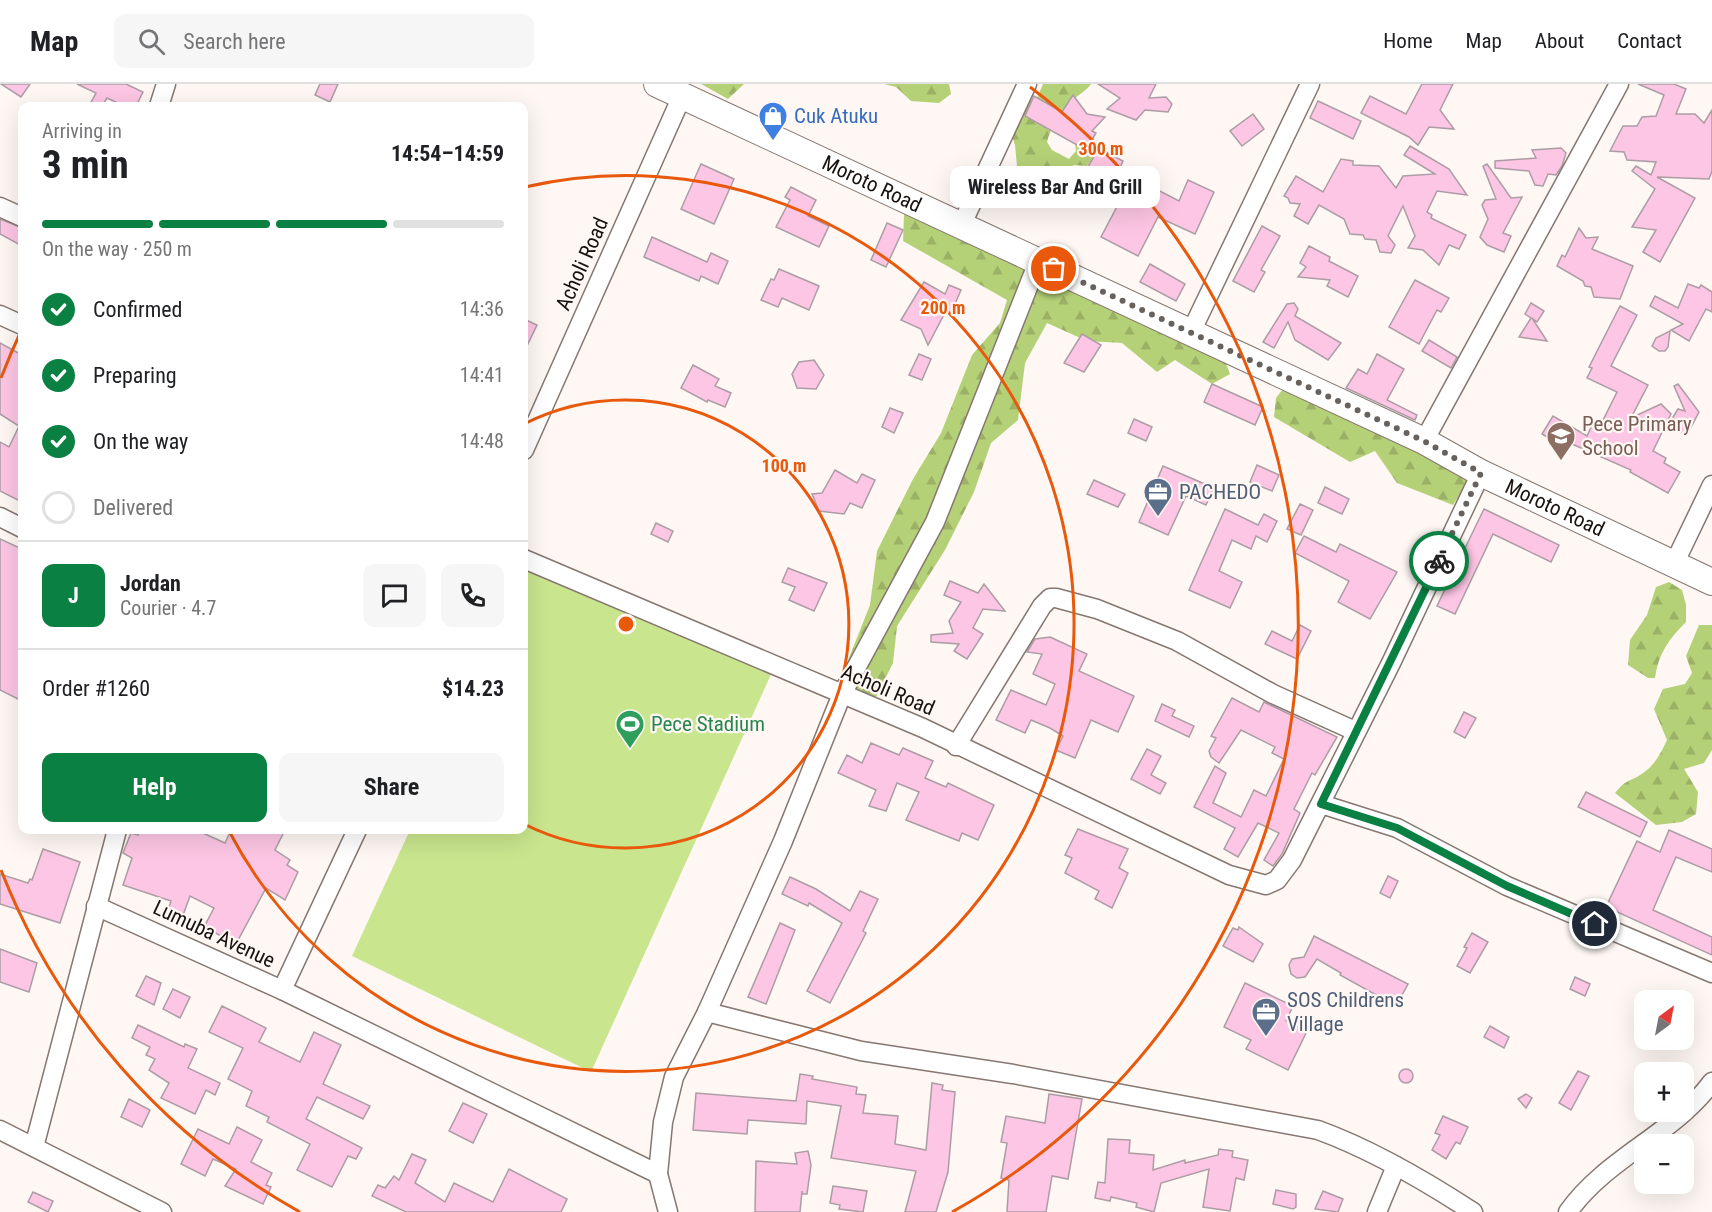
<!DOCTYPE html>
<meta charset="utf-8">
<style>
body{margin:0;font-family:"Roboto Condensed",sans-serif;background:#f6f6f6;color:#202124;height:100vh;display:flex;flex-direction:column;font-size:22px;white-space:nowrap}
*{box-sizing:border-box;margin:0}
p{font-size:20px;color:#757577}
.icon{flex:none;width:33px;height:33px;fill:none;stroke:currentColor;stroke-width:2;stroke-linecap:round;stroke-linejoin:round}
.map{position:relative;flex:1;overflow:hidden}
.drawer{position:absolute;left:18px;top:18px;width:510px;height:732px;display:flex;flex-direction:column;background:#fff;border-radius:12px;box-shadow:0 6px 24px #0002}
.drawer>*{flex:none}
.needle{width:39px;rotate:32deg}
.controls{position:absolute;left:1634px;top:906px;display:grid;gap:12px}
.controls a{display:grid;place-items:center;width:60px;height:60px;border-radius:12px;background:#fff;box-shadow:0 6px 24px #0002;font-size:30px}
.pin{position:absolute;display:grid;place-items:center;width:51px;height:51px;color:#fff;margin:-26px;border:3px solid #fff;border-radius:50%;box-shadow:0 2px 6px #0007}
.courier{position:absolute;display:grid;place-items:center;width:60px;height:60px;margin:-30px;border:4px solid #0b8043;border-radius:50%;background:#fff;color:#222;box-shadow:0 2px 8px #0007}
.bubble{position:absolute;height:42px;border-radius:12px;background:#fff;box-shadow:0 6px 24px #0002;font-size:20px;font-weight:700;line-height:42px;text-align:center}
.summary em{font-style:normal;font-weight:700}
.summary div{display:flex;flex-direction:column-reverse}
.summary{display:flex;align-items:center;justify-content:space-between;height:102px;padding:0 24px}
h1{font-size:39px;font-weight:700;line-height:45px}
.bar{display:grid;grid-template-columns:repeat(4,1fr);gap:9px 6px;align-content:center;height:72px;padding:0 24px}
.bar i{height:8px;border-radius:4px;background:#e0e0e0}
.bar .current{background:#0b8043}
.bar p{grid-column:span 4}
.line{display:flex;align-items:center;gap:15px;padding:0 24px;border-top:2px solid #e0e0e0}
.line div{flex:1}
.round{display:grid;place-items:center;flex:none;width:63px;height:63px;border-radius:12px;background:#f6f6f6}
ol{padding:0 24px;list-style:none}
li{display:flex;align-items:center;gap:18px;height:66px}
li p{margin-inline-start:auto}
li .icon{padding:6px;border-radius:50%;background:#0b8043;color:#fff;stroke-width:4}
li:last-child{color:#757577}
li i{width:33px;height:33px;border:3px solid #e0e0e0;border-radius:50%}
.action{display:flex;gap:12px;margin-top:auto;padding:12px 24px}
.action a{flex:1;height:69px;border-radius:12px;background:#0b8043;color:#fff;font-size:24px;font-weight:700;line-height:69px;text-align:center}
.action a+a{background:#f6f6f6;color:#202124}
header{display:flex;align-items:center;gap:36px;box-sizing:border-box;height:84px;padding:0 30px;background:#fff;border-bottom:2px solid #e0e0e0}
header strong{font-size:28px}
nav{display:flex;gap:33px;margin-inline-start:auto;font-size:21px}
.search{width:420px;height:54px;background:#f6f6f6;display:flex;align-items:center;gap:15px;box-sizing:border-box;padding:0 21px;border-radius:12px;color:#757577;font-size:22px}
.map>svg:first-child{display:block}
</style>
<header>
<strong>Map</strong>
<div class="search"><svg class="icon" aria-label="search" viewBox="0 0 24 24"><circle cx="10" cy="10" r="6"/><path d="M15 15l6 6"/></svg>Search here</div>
<nav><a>Home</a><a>Map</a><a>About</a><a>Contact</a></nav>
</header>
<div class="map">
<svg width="1712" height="1128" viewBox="0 0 1712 1128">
<defs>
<pattern id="forest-firs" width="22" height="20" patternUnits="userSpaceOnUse" patternTransform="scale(1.5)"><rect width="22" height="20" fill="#b5d177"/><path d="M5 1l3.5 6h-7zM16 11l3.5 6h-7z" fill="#9bb266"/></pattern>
</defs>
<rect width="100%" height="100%" fill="#fef7f4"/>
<g fill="url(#forest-firs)">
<path d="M701 0H744L728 15Z"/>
<path d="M884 0H949L951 10 939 19 911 17 896 3Z"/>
<path d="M1043 0H1091C1085 8 1079 10 1073 16 1061 28 1051 42 1047 58L1052 66 1069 75 1076 67 1075 59 1082 52 1093 58 1095 71 1087 82 1073 81 1071 107 1056 105 1017 82 1015 61 1012 52 1026 19 1037 14Z"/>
<path d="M916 116 1014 170 1041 197 1056 192 1224 274 1230 290 1212 300 1175 276 1157 288 1122 259 1087 257 1047 239 1025 279 1018 336 991 359 974 408 945 466 897 542 893 579 872 621 837 604 870 521 877 467 913 395 941 349 972 271 1000 239 1007 216 903 157 904 131Z"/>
<path d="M1289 297 1474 389 1453 421 1397 399 1375 367 1350 378 1274 333 1276 314Z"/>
<path d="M1669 498 1682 506 1686 521V538C1669 555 1658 570 1655 594H1648L1628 581 1630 556 1647 531 1656 503Z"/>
<path d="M1699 541H1712V666L1704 679 1684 685 1698 708 1696 730 1682 738 1656 741 1615 709C1627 694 1631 698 1643 689 1655 681 1661 669 1667 656L1654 625 1663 605 1685 600 1692 589 1686 572Z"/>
</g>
<path fill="#c9e58d" d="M534 473 773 586 591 988 352 872 410 746H524V497Z"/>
<g fill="#fdc6e4" stroke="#ac9da5" stroke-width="1.5">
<path d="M1 0H30L21 13Z"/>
<path d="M77 0H126L143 8 136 22H124L107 14 102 22H89L96 9Z"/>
<path d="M320 0H338L330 18 315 11Z"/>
<path d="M1098 0H1156L1149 14 1166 13 1172 20 1168 28 1145 26 1136 36 1107 25 1120 14Z"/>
<path d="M1422 0H1453L1440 26 1454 45 1429 43 1418 61 1409 53 1361 29 1370 12 1406 30Z"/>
<path d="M1638 0H1674L1686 5 1676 30H1695L1704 39 1712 26V87L1709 95 1657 93 1695 114 1660 178 1643 168 1656 146 1632 143 1655 105 1632 87 1636 82 1651 91 1656 78 1627 76 1624 68 1610 67 1623 42H1637L1642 33 1656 32 1664 11Z"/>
<path d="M1073 11 1087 30 1105 33 1092 47 1096 49 1086 66 1025 32 1034 12 1062 28Z"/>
<path d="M1318 17 1361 37 1353 55 1310 34Z"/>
<path d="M1253 30 1264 45 1242 62 1230 47Z"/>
<path d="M1410 62 1449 85 1467 111 1437 107 1427 128 1432 131 1431 134 1466 151 1459 165 1449 161 1439 181 1423 166 1408 164 1415 152 1403 122 1388 152 1395 161 1391 169 1380 168 1376 156 1365 155 1363 151 1350 150 1344 135 1319 121 1308 140 1294 132 1300 120 1290 119 1288 114 1284 112 1296 92 1323 108 1341 75 1353 77V81L1379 82 1396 104 1403 92 1435 90 1404 71Z"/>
<path d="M1099 64 1123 77 1119 86 1179 117 1188 96 1214 108 1195 150 1158 133 1138 172 1101 153 1121 115 1082 93Z"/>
<path d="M1561 64 1566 69 1562 82 1556 91 1548 90 1543 102 1535 101 1529 87 1495 84V77L1536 74 1532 66Z"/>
<path d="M701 80 734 95 714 140 681 125Z"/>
<path d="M1487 80 1511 114 1522 113 1503 149 1511 152 1504 168 1487 161 1480 153 1488 135 1482 121 1485 116 1496 115 1483 82Z"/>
<path d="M791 103 816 116 808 132 829 142 819 163 776 143 790 116 785 113Z"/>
<path d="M0 135 22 144V162L0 150Z"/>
<path d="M887 139 903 146 886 183 871 176Z"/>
<path d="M1262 142 1280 152 1261 186 1265 188 1254 208 1233 197Z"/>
<path d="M1579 144 1586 154 1598 153 1592 165 1633 182 1620 215 1594 213 1591 203 1585 202 1583 197 1557 182 1562 171 1565 173Z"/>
<path d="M652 153 707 178 711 169 728 177 718 200 701 192 699 197 644 173Z"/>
<path d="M1309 162 1330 173 1329 177 1358 192 1348 213 1327 202 1330 196 1298 193 1306 183 1300 179Z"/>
<path d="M1150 180 1185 200 1176 217 1140 198Z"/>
<path d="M779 185 819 202 809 226 782 214 778 223 761 216 771 195 774 196Z"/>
<path d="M1415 196 1449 214 1441 228 1437 226 1419 260 1389 243Z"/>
<path d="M924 198 945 210 949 201 961 206 951 229 946 227 928 261 921 245 901 236Z"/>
<path d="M1688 200 1699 204 1701 201 1712 208V228L1706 225 1689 257 1671 246 1683 240 1650 222 1655 212 1678 224Z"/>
<path d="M1294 219 1298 225 1295 232 1341 259 1328 276 1295 256 1288 238 1274 264 1263 258 1287 220Z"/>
<path d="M1531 219 1544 227 1537 238 1532 234 1547 257 1519 253 1531 234 1525 230Z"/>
<path d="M1620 222 1637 231 1611 282 1648 301 1631 334 1661 320 1671 330 1653 367 1666 374 1664 379 1680 388 1668 409 1630 388 1631 386 1572 360 1568 366 1542 350 1553 332 1587 352 1593 339 1600 342 1617 308 1587 294 1592 284 1589 283Z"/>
<path d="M524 235 537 241 524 268Z"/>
<path d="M1670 247 1668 263 1665 267H1659L1652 262 1656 254Z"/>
<path d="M1082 250 1101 261 1084 288 1064 279Z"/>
<path d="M1429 256 1457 273 1451 284 1422 267Z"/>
<path d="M0 259 22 271V418L0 407V358L9 363 19 342 0 330Z"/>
<path d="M919 270 931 275 922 296 909 291Z"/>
<path d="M1377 270 1404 285 1387 316 1417 331 1415 336 1346 304 1358 285 1367 290Z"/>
<path d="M814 276 824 291 816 305 797 304 792 290 799 278Z"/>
<path d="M693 281 719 295 715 302 731 309 725 323 708 316 707 318 681 304Z"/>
<path d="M1212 300 1263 323 1255 341 1204 318Z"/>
<path d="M1678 300 1699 328 1688 349 1680 348 1673 333 1678 325 1685 327 1674 302Z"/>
<path d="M890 324 903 329 894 349 882 343Z"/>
<path d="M1134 335 1152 343 1146 357 1128 349Z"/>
<path d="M1257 381 1279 391 1272 407 1250 398Z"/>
<path d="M1163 382 1214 404 1206 421 1186 412 1168 451 1139 438Z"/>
<path d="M835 386 857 399 862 390 875 396 862 424 850 419 844 430 819 427 812 410 822 409Z"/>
<path d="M1094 396 1125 410 1118 423 1087 410Z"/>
<path d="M1325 403 1349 415 1342 430 1318 419Z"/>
<path d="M1300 420 1313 426 1301 451 1287 445Z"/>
<path d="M1225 425 1258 441 1264 430 1277 437 1267 458 1256 452 1251 465 1232 456 1219 487 1242 498 1230 524 1189 506Z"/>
<path d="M1484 425 1559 461 1551 478 1493 450 1455 530 1437 522Z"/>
<path d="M656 439 673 447 668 458 651 450Z"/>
<path d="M1304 452 1336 468 1340 460 1397 488 1370 535 1338 518 1349 497 1295 469Z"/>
<path d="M0 455 22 465V617L0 606Z"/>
<path d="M788 484 827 499 814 527 789 516 795 503 782 498Z"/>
<path d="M950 497 978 509 984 500 1005 527 983 525 973 544 983 550 967 575 954 567 959 560 931 558V551L953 549 949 537 961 518 944 511Z"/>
<path d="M1300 541 1311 547 1297 575 1265 560 1272 547 1292 557Z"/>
<path d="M1050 553 1087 570 1079 587 1134 612 1118 648 1091 636 1075 674 1056 666 1063 652 1050 644 1031 636 1025 649 996 636 1011 606 1046 621 1055 600 1033 590 1042 570 1027 568 1035 555Z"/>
<path d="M1232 614 1259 628 1264 618 1337 653 1315 691 1312 689 1294 725 1300 729 1282 770 1273 782 1264 776 1279 749 1258 739 1238 773 1224 765 1235 744 1194 723 1215 682 1226 689 1213 719 1241 733 1254 706 1266 712 1284 675 1272 669 1275 663 1241 646 1219 679 1211 673 1209 667 1216 654 1211 652Z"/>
<path d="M1162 620 1175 626 1172 632 1194 642 1189 653 1155 637Z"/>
<path d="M1464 628 1476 634 1465 654 1454 648Z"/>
<path d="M871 659 899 671 903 664 933 677 925 694 946 703 948 699 994 721 978 756 962 749 959 757 906 736 919 708 897 699 886 727 869 722 876 706 838 689 847 671 862 679Z"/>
<path d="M1147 665 1161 672 1151 691 1166 699 1160 710 1131 695Z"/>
<path d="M1586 708 1647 738 1640 753 1578 723Z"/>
<path d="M1078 745 1128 765 1119 784 1128 789 1112 824 1095 815 1099 807 1065 789 1072 774 1065 771Z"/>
<path d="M140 746H204L203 749 225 759 231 746H285L275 766 290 776 287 781 298 788 285 816 266 804 236 860 204 843 214 824 190 812 182 834 167 829 171 817 123 801 132 774 123 769 131 749 138 751Z"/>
<path d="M1669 746 1712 765V788L1676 773 1653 826 1712 853V871L1606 823 1637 757 1660 768Z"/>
<path d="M43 765 80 778 60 839 0 820V790L28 799 30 795 32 796Z"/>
<path d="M1388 792 1398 797 1390 814 1380 809Z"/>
<path d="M790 793 816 805 850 827 860 807 878 815 863 847 866 849 830 919 807 907 842 839 809 819 808 822 782 810Z"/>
<path d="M780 839 795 846 766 920 748 913Z"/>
<path d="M1239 843 1263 860 1253 878 1223 862 1233 844 1238 846Z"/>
<path d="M1472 849 1488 858 1470 889 1457 882 1467 864 1464 863Z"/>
<path d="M1314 852 1408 900 1396 922 1340 891 1341 889 1317 875 1305 893 1297 894 1291 890 1289 881 1292 875 1304 873Z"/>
<path d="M0 865 37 879 29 908 0 898Z"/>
<path d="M146 892 161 899 154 921 136 912Z"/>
<path d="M1575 893 1590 900 1585 912 1570 905Z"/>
<path d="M1245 899 1293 922 1286 937 1307 947 1288 986 1246 965 1251 956 1224 943Z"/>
<path d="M173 905 190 913 180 934 163 925Z"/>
<path d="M222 922 266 944 259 958 300 978 314 948 341 961 323 1000 370 1022 363 1035 317 1013 306 1035 362 1064 356 1075 348 1072 332 1103 297 1086 310 1060 267 1038 269 1033 246 1022 252 1007 228 995 243 964 209 948Z"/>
<path d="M138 941 184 963 185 960 197 965 188 984 220 999 215 1011 206 1006 195 1030 161 1014 169 999 149 986 155 975 146 971 150 963 132 954Z"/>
<path d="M1490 942 1509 953 1504 964 1484 953Z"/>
<circle cx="1406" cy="992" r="7"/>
<path d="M1578 987 1589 992 1571 1026 1559 1019Z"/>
<path d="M800 990 813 992 812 995 857 1003 856 1010 866 1011 863 1029 898 1032 895 1060 926 1066 932 999 943 1001 942 1006 955 1008 948 1088 936 1128H905L916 1087 831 1074 841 1022 807 1017 806 1040 748 1036 747 1050 693 1046 696 1009 796 1017Z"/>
<path d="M1049 1010 1082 1015 1068 1095 1052 1092 1046 1128H1007L1009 1096 1001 1094 1007 1059 1001 1058 1006 1032 1045 1039Z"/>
<path d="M1526 1010 1532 1014 1526 1024 1518 1015Z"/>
<path d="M129 1015 150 1026 142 1043 121 1033Z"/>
<path d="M463 1019 487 1030 473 1059 449 1047Z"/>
<path d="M1443 1032 1468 1043 1460 1060 1456 1058 1446 1075 1432 1066 1440 1051 1435 1049Z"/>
<path d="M237 1043 262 1056 251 1078 272 1089 266 1101 271 1103 263 1120 225 1102 236 1085 213 1075 205 1092 181 1080 198 1045 229 1060Z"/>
<path d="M1108 1055 1130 1056 1129 1069 1154 1071 1153 1086 1185 1076V1079L1218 1071 1219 1065 1233 1067 1232 1073 1248 1076 1244 1096 1236 1094 1230 1127 1203 1123 1209 1085 1161 1099 1154 1128 1136 1123 1137 1119 1111 1113 1110 1117 1095 1114 1098 1098 1105 1099Z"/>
<path d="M808 1067 811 1081 807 1110H802V1107L800 1128H755L756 1077 797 1080 795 1069Z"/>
<path d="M412 1070 426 1076 415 1099 445 1118 454 1099 493 1118 509 1085 567 1115 561 1128H406L372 1112 378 1101 385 1104 394 1092 399 1096Z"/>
<path d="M833 1102 867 1107 863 1128 839 1125 840 1121 830 1119Z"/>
<path d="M1276 1106 1296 1110V1123L1293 1125 1273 1120Z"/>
<path d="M1323 1107 1343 1115 1338 1128 1315 1125Z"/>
<path d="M33 1108 53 1117 48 1128 28 1118Z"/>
</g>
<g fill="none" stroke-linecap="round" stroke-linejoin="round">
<g stroke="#867770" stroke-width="21">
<g id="street">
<path d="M159 22 166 0"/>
<path d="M0 123 22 133"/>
<path d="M962 140 1027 0"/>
<path d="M0 231 22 241"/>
<path d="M1190 250 1310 0"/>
<path d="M1424 357 1619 0"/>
<path d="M524 366 682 12"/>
<path d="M0 433 22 444"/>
<path d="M524 475 923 644 1229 791 1266 801 1277 796 1292 776 1391 579 1481 389"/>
<path d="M1674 480 1712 401"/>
<path d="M956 662 1042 522 1050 514H1056L1097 525 1177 557 1273 610 1355 647"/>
<path d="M1321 720 1397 744 1507 802 1712 889"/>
<path d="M96 822 282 906 357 746"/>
<path d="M282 906 658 1090"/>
<path d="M707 928 861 967 1013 990 1318 1046C1373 1066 1424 1096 1473 1128"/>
<path d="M0 1046 162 1128"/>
<path d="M34 1063 117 746"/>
<path d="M668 1128 658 1090 663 1038 674 993 707 928 783 757 842 610 935 438 1038 178"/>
<path d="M1377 1128 1396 1082"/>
<path d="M1568 1128C1606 1074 1674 1050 1712 998"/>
</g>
</g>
<g stroke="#867770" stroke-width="28">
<g id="secondary">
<path id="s1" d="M657 0 1424 357 1481 389 1712 498"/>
</g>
</g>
<use href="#street" stroke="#fff" stroke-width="18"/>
<use href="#secondary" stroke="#fff" stroke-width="26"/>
</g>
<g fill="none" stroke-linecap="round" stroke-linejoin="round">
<path stroke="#68625f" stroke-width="6" stroke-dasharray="0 10.8" d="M1054 185 1424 357 1481 389 1439 477"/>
<path stroke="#0b8043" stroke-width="8" d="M1439 477 1321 720 1397 744 1507 802 1595 840"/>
</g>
<g fill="none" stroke="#e8590c" stroke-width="3">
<path d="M524 340A224 224 0 1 1 524 740"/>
<path d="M525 103A448 448 0 1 1 229 747"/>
<path d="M300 1128A672 672 0 0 1 1 786M1 294A672 672 0 0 1 22 245M1030 3A672 672 0 0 1 952 1128"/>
</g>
<defs>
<g id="shop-pin" transform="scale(1.5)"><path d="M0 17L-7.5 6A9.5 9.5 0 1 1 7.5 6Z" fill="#3f7fe0" stroke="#fef7f4"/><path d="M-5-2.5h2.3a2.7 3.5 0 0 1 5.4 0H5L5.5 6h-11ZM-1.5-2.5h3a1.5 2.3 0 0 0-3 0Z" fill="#fff"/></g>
<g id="school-pin" transform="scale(1.5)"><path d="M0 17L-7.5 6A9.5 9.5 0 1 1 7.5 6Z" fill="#8d6e63" stroke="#fef7f4"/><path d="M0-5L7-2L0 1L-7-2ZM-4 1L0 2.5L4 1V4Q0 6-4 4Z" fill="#fff"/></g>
<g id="office-pin" transform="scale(1.5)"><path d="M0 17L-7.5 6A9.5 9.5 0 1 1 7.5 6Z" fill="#5c6f8a" stroke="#fef7f4"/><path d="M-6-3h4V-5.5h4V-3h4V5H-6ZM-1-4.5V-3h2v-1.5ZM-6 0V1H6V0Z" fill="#fff"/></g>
<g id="stadium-pin" transform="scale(1.5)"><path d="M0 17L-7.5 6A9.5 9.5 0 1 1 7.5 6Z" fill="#2e9e5b" stroke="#fef7f4"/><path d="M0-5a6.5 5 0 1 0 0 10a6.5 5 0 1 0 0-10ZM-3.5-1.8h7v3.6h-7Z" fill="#fff"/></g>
</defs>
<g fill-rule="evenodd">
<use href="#shop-pin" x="773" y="32"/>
<use href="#school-pin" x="1561" y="352"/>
<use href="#office-pin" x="1158" y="408"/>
<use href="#stadium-pin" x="630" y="640"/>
<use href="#office-pin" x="1266" y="928"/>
</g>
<g text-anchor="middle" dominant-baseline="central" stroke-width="4.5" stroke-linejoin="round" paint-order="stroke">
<g font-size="21" fill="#366cbe" stroke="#fef7f4" text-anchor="start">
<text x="794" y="32">Cuk Atuku</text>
</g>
<g font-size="21" fill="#17110f" stroke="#fef7f4">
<text stroke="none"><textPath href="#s1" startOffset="237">Moroto Road</textPath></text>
<text transform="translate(582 180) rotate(-66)">Acholi Road</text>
<text stroke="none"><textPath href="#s1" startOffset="993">Moroto Road</textPath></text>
<text transform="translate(888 606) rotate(23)">Acholi Road</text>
<text transform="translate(214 850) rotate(25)">Lumuba Avenue</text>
</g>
<g font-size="21" fill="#785e54" stroke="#fef7f4" text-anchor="start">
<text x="1582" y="340">Pece Primary<tspan x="1582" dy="24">School</tspan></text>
</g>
<g font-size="21" fill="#4e5e75" stroke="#fef7f4" text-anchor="start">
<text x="1179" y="408">PACHEDO</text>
<text x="1287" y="916">SOS Childrens<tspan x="1287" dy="24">Village</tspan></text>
</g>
<g font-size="21" fill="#27864d" stroke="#fef7f4" text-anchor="start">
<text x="651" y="640">Pece Stadium</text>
</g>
</g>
<circle cx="626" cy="540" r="9" fill="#e8590c" stroke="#fef7f4" stroke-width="3"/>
<g font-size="18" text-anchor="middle" font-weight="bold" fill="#e8590c" stroke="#fef7f4" stroke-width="4.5" stroke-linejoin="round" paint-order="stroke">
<text x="1101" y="71">300 m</text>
<text x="943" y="230">200 m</text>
<text x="784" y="388">100 m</text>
</g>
</svg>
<div class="controls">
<a><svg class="needle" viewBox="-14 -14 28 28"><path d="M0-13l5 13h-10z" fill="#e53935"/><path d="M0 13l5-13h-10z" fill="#757577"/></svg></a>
<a>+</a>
<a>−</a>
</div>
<div class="pin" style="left:1054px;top:185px;background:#ea580c"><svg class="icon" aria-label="bag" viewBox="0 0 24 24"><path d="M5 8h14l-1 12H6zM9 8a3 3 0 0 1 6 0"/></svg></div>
<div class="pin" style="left:1595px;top:840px;background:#1f2937"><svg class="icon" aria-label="home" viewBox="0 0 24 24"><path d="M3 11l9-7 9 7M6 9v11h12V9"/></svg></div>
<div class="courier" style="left:1439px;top:477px"><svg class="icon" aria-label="bike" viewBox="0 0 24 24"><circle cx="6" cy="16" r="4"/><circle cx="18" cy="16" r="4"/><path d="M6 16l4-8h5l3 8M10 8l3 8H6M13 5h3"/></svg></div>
<div class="bubble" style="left:950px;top:82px;width:210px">Wireless Bar And Grill</div>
<section class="drawer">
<div class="summary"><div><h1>3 min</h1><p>Arriving in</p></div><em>14:54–14:59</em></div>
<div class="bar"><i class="current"></i><i class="current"></i><i class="current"></i><i></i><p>On the way · 250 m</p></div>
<ol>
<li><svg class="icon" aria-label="check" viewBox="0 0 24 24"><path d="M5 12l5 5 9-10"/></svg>Confirmed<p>14:36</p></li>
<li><svg class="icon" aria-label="check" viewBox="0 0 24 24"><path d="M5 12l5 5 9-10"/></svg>Preparing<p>14:41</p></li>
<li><svg class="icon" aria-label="check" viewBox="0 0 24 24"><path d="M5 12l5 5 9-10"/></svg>On the way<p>14:48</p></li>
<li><i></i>Delivered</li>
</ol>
<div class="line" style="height:108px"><b class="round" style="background:#0b8043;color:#fff">J</b><div><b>Jordan</b><p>Courier · 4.7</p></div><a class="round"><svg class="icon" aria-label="chat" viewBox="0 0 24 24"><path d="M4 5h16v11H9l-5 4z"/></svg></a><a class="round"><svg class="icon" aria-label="phone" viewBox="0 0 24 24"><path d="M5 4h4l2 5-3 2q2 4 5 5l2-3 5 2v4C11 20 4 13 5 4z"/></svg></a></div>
<div class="line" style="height:78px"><div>Order #1260</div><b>$14.23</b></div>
<div class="action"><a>Help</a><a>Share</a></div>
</section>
</div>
